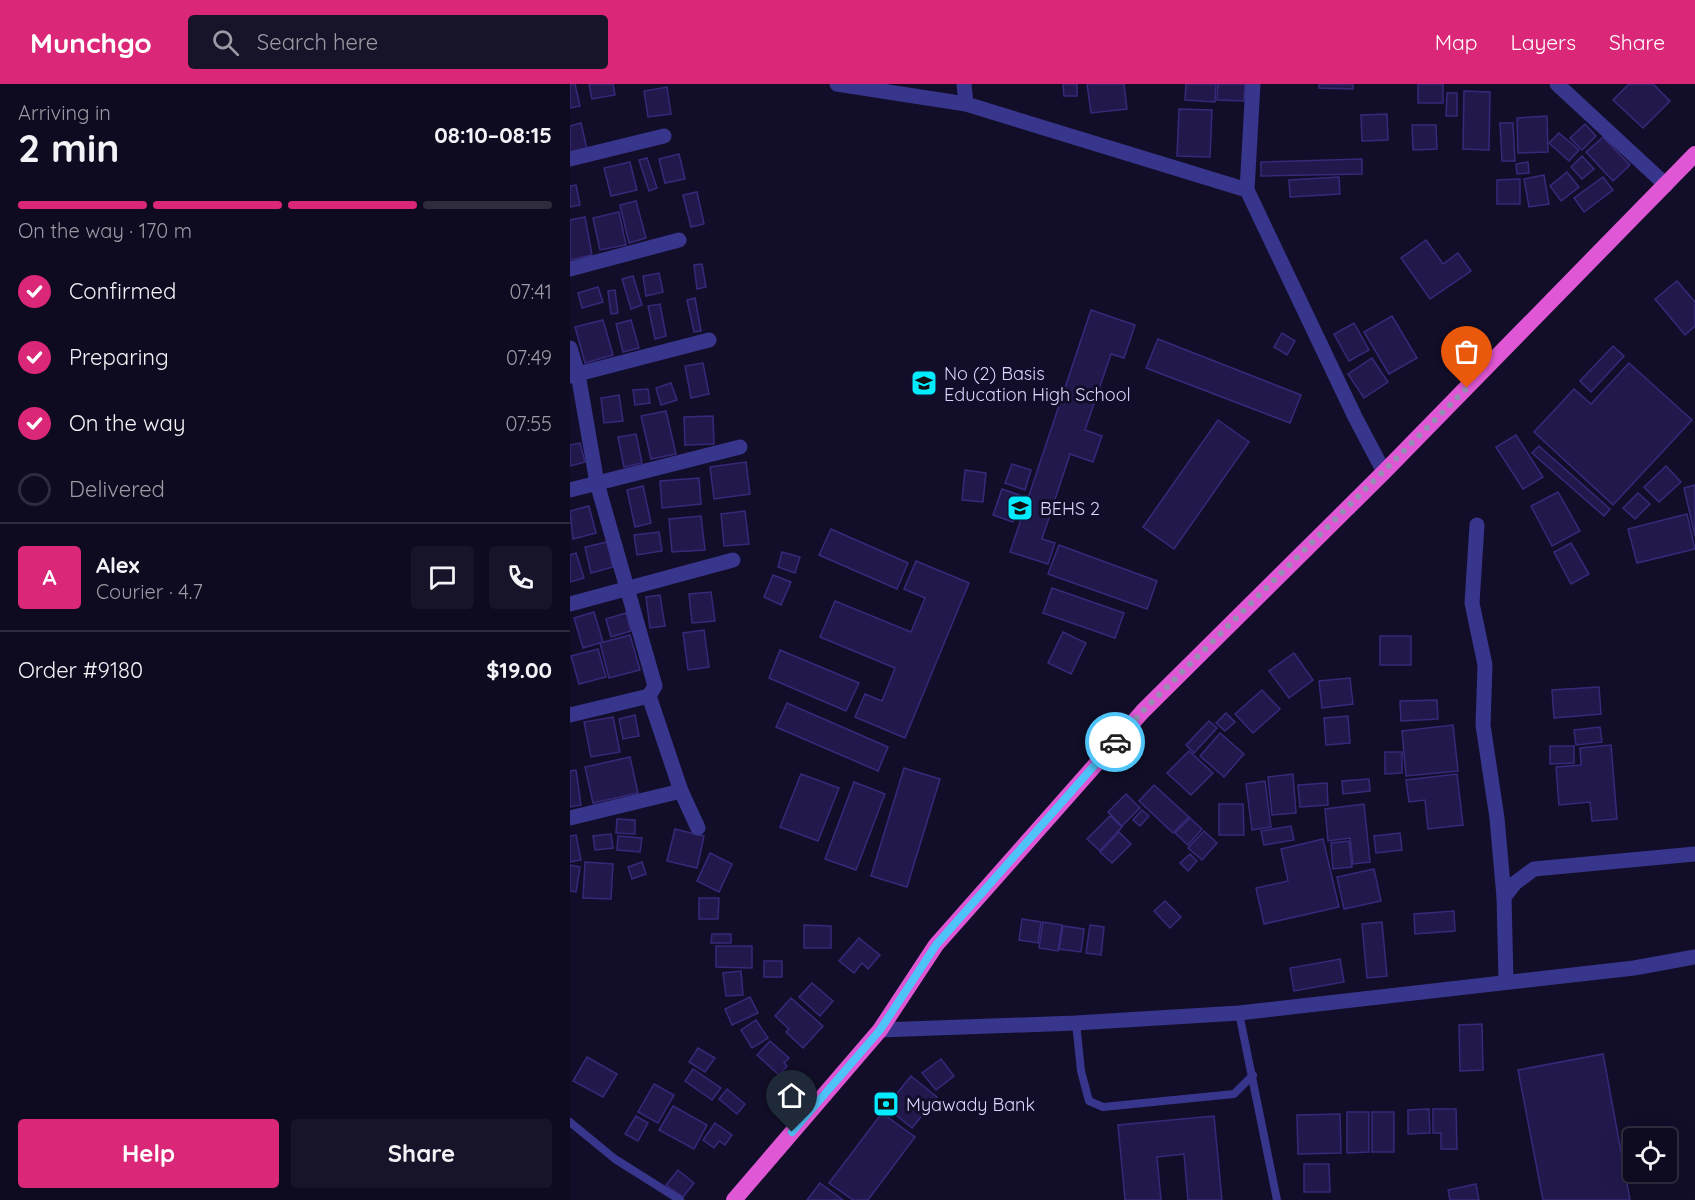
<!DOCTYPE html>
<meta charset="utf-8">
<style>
body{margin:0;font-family:Quicksand,sans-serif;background:#171328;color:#f1f3f6;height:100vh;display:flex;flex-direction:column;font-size:22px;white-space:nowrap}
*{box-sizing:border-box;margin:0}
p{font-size:20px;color:#9b9aa4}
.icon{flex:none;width:33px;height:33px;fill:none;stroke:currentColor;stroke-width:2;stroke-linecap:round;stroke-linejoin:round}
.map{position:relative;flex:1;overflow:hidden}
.details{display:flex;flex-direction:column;background:#0e0a1f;width:570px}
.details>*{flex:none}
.fabs{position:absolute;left:1053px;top:1044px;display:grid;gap:12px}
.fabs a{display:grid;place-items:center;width:54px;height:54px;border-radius:6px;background:#0e0a1f;box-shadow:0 6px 24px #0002,0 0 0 2px #2e2b3d;font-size:30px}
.pin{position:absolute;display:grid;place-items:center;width:51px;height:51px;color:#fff;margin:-62px -26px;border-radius:50% 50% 50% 0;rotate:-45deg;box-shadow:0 0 6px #0007}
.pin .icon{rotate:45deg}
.courier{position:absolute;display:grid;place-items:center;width:60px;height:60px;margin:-30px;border:4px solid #4fc3f7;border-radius:50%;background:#fff;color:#222;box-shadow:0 2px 8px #0007}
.overview em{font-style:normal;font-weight:700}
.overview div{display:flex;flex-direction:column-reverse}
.overview{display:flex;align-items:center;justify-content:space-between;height:102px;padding:0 18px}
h1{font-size:39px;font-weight:700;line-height:45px}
.bar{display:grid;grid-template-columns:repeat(4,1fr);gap:9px 6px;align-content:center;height:72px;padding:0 18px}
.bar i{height:8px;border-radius:4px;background:#2e2b3d}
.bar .current{background:#db2777}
.bar p{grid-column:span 4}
.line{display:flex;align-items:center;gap:15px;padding:0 18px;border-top:2px solid #2e2b3d}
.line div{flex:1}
.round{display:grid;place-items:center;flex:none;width:63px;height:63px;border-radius:6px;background:#171328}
ol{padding:0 18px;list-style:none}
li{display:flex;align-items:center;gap:18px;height:66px}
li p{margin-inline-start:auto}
li .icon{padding:6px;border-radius:50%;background:#db2777;color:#fff;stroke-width:4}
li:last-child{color:#9b9aa4}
li i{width:33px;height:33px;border:3px solid #2e2b3d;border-radius:50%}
.primary-button{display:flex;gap:12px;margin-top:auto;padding:12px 18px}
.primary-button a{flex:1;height:69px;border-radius:6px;background:#db2777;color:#fff;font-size:24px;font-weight:700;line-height:69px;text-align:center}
.primary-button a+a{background:#171328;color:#f1f3f6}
header{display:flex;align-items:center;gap:36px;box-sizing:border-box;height:84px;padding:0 30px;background:#db2777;color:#fff}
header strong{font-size:28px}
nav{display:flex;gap:33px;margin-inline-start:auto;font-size:21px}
.search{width:420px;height:54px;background:#171328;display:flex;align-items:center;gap:15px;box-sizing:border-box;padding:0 21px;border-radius:6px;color:#9b9aa4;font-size:22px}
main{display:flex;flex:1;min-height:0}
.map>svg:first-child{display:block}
</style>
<header>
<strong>Munchgo</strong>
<div class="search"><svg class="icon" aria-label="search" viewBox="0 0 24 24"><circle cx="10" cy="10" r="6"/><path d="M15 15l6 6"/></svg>Search here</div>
<nav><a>Map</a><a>Layers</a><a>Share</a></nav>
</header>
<main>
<section class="details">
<div class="overview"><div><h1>2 min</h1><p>Arriving in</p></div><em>08:10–08:15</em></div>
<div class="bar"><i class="current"></i><i class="current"></i><i class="current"></i><i></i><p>On the way · 170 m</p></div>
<ol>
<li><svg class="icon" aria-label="check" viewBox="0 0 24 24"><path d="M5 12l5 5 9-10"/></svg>Confirmed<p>07:41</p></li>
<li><svg class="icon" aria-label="check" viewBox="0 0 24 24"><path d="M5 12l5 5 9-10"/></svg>Preparing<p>07:49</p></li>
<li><svg class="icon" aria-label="check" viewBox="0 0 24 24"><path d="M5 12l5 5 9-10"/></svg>On the way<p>07:55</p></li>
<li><i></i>Delivered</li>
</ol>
<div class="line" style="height:108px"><b class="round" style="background:#db2777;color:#fff">A</b><div><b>Alex</b><p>Courier · 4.7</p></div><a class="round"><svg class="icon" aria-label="chat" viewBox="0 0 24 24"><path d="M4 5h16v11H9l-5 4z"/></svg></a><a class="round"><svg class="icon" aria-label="phone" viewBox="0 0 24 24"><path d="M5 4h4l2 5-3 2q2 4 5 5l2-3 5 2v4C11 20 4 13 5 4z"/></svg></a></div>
<div class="line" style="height:78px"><div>Order #9180</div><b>$19.00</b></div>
<div class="primary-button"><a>Help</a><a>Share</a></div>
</section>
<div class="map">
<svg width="1125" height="1116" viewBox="0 0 1125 1116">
<rect width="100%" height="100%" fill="#120e29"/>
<g fill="#22184c" stroke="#37297a" stroke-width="1.5">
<path d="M0 0H5L10 22 0 24Z"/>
<path d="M19 0H43L45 11 22 15Z"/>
<path d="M493 0H507V12H494Z"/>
<path d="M517 0H554L557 25 521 29Z"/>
<path d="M616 0H646L645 18 615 16Z"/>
<path d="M648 0H675L674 17 647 16Z"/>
<path d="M749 0H783V5L749 4Z"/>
<rect x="848" y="0" width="25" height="19"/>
<path d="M1059 0H1083L1100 17 1073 44 1043 16Z"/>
<path d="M97 3 101 30 78 33 74 7Z"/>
<path d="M894 7 920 8 919 66 893 65Z"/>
<path d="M877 9H887V32H876Z"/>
<path d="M609 25 642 26 640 73 607 72Z"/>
<path d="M817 30 818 56 792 57 791 31Z"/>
<path d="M977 32 978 68 948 69 947 34Z"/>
<path d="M11 39 17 65 0 68V42Z"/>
<path d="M930 39H943L945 77H932Z"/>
<path d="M1015 40 1026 52 1012 66 1000 54Z"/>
<path d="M842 41H866L867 65 843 66Z"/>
<path d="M989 49 1009 66 999 77 979 59Z"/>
<path d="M1033 53 1060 81 1043 97 1016 68Z"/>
<path d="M109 70 115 95 95 99 89 75Z"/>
<path d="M1012 72 1024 85 1012 95 1001 83Z"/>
<path d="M77 74 87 104 79 107 69 76Z"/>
<path d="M792 75V90L691 92V78Z"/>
<path d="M60 78 67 106 41 112 34 84Z"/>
<path d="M958 78 959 89 947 90 946 80Z"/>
<path d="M997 88 1009 103 991 117 980 102Z"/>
<path d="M974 91 979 120 959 123 954 95Z"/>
<path d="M769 93 770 110 720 113 719 96Z"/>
<path d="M1033 93 1043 106 1014 128 1004 114Z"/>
<path d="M950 95V120H927V96Z"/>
<path d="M6 101 10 121 0 123V102Z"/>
<path d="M127 108 134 140 121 143 113 111Z"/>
<path d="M66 117 76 154 59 159 50 121Z"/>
<path d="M49 128 56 161 30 166 23 134Z"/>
<path d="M15 133 22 171 0 176V136Z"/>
<path d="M856 156 873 180 888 169 901 187 860 215 831 174Z"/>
<path d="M132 180 136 203 127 205 124 181Z"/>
<path d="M89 189 93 208 76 212 73 192Z"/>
<path d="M63 192 72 221 61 225 52 195Z"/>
<path d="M1107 197 1125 218V242L1115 251 1085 215Z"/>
<path d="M28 203 33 218 12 224 8 209Z"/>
<path d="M45 206 48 229 41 230 38 207Z"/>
<path d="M125 214 131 247 124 248 117 216Z"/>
<path d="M90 220 96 252 85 255 78 222Z"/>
<path d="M521 226 565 241 554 274 541 270 515 346 532 352 523 378 500 370 472 455 485 459 478 480 440 468Z"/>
<path d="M822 232 847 274 819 290 794 248Z"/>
<path d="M33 236 43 271 15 279 5 243Z"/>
<path d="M61 236 69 264 53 268 46 240Z"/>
<path d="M784 239 799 266 779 277 764 250Z"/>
<path d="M712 249 725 257 717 271 704 263Z"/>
<path d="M588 255 731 311 720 339 576 284Z"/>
<path d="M1043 262 1054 272 1021 308 1010 297Z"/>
<path d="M802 274 818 298 794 314 778 290Z"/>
<path d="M133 279 139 310 121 314 115 282Z"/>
<path d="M1059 279 1122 336 1043 421 964 348 1004 305 1021 320Z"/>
<path d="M101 299 107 316 91 321 86 304Z"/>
<path d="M78 305 80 319 65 321 63 306Z"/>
<path d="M49 311 53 337 34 339 31 314Z"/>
<path d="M96 327 106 370 81 375 71 332Z"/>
<path d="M143 332 144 360 115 361 114 333Z"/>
<path d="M648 336 679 358 604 465 573 443Z"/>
<path d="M66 350 72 379 54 383 48 353Z"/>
<path d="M946 351 973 393 953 405 926 363Z"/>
<path d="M10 359 15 378 0 382V361Z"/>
<path d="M969 362 1040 425 1034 432 962 369Z"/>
<path d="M176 378 180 410 144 415 140 383Z"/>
<path d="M442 380 461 386 455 406 435 399Z"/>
<path d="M1096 382 1111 398 1089 418 1074 403Z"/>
<path d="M395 386 416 389 413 418 392 416Z"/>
<path d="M129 394 131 420 92 424 90 397Z"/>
<path d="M1125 401V452L1114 404Z"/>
<path d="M73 402 81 439 65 443 57 406Z"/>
<path d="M432 405 452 412 443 438 423 431Z"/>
<path d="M988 408 1010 447 982 462 961 422Z"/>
<path d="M1068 409 1080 420 1065 435 1053 424Z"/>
<path d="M19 422 26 449 3 455 0 427Z"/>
<path d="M175 427 179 460 154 462 151 430Z"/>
<path d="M1117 430 1125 465 1067 479 1058 445Z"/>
<path d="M131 432 135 466 102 468 99 435Z"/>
<path d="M261 445 338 479 327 505 249 471Z"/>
<path d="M89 448 92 467 67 471 64 451Z"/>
<path d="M37 458 43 483 21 489 15 463Z"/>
<path d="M1001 459 1019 490 1001 500 984 468Z"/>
<path d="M489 461 587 497 577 525 478 490Z"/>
<path d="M212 468 230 473 225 489 208 483Z"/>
<path d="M6 469 14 494 0 498V471Z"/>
<path d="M346 477 399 499 335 654 285 633 295 610 312 617 325 584 250 553 265 517 341 548 355 514 334 505Z"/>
<path d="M203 491 221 498 211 521 194 513Z"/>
<path d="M482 504 554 529 545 554 473 529Z"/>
<path d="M141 508 145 537 122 539 119 510Z"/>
<path d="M90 511 95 542 80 544 76 513Z"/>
<path d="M24 528 33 558 13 564 4 534Z"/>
<path d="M56 529 61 547 41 553 36 535Z"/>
<path d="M134 546 139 583 118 586 113 549Z"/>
<path d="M493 548 516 559 501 590 478 579Z"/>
<path d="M60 551 70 586 39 594 30 559Z"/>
<rect x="810" y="552" width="31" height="29"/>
<path d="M28 565 36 593 9 600 1 572Z"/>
<path d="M210 566 289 599 276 627 199 594Z"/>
<path d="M724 569 743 596 719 614 699 587Z"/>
<path d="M780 594 783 620 752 624 749 597Z"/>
<path d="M1029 603 1031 630 984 634 982 606Z"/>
<path d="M692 606 710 625 683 649 665 630Z"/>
<path d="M867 616 868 635 831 637 830 617Z"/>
<path d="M217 619 318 663 308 687 206 643Z"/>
<path d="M656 629 665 638 655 647 646 639Z"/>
<path d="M65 631 69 652 53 655 49 635Z"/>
<path d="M778 632 780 659 756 661 754 634Z"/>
<path d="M43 633 50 668 21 673 14 638Z"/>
<path d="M639 637 647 644 624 669 616 661Z"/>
<path d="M883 641 888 687 836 692 832 647Z"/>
<path d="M1030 643 1032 658 1006 661 1004 646Z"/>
<path d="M650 649 674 670 654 693 630 672Z"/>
<path d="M1041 661 1047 735 1022 737 1020 718 989 721 986 683 1011 681 1010 664Z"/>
<path d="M980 662H1004V679L980 680Z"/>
<path d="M619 667 643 689 621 711 597 689Z"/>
<path d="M815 668H832V689L815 690Z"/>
<path d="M60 673 68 709 23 719 15 683Z"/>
<path d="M334 684 370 695 337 803 301 792Z"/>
<path d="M6 686 11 721 0 723V687Z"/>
<path d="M231 690 269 704 248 757 210 743Z"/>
<path d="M723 690 726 729 702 731 698 693Z"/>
<path d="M887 690 893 741 858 745 855 716 839 718 836 696Z"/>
<path d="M799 695 800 707 773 710 772 697Z"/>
<path d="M695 697 701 743 682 746 676 700Z"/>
<path d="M284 698 315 710 286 786 255 775Z"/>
<path d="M757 699 758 721 730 723 728 701Z"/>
<path d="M584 701 619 733 603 749 569 717Z"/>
<path d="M556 710 570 724 552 742 538 728Z"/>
<path d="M649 720H673L674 751H649Z"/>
<path d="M794 720 800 778 783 780 780 754 758 757 755 725Z"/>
<path d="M572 726 579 732 570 742 563 736Z"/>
<path d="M540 732 552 743 530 767 517 755Z"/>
<path d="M620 734 632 745 618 761 605 749Z"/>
<path d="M47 735 65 736V750L46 749Z"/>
<path d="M721 742 724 756 694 761 691 747Z"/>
<path d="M105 745 134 752 127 784 97 777Z"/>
<path d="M634 747 647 759 632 776 618 764Z"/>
<path d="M549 748 561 760 542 779 530 768Z"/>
<path d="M830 749 832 766 806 769 804 752Z"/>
<path d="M41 750 43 764 25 766 23 752Z"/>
<path d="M6 751 11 776 0 778V752Z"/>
<path d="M48 752 72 754 70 768 47 766Z"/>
<path d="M753 755 769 823 694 840 686 804 718 797 711 765Z"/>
<path d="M779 757 782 783 763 785 761 759Z"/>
<path d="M140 769 162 780 149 808 127 797Z"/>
<path d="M620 770 627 777 618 787 610 779Z"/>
<path d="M15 778 43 780 41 815 13 814Z"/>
<path d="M72 778 76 790 62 795 58 783Z"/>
<path d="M0 781 10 783 6 808 0 807Z"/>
<path d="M804 785 811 817 774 825 767 793Z"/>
<path d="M129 814H149L148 835H129Z"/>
<path d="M595 817 611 833 600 844 584 827Z"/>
<path d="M884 827 885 847 845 850 844 830Z"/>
<path d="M452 835 471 838 468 859 449 856Z"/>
<path d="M473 838 492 841 488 867 469 864Z"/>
<path d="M812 838 817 892 797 894 792 840Z"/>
<path d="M234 841 261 842V864H234Z"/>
<path d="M520 841 534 843 531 871 516 869Z"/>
<path d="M493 842 514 845 511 868 489 865Z"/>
<path d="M142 850H161V859H141Z"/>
<path d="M289 854 310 871 298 885 292 879 284 889 269 877Z"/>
<path d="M146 862H182V884L146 883Z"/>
<path d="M770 875 774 898 724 907 720 884Z"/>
<rect x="194" y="877" width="18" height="16"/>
<path d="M171 887 173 911 156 912 153 889Z"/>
<path d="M242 899 263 917 250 932 229 913Z"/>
<path d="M180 913 188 929 162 941 155 925Z"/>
<path d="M221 914 253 942 233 964 216 948 219 945 205 932Z"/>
<path d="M186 936 198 954 182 964 171 946Z"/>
<path d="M912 940 913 986 890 987 889 941Z"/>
<path d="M200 957 219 974 214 979 217 982 209 991 187 971Z"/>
<path d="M128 964 145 974 135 988 119 978Z"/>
<path d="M1033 970 1060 1116H973L948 986Z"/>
<path d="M17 973 47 990 33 1013 3 997Z"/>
<path d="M371 975 384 992 366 1006 352 989Z"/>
<path d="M123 985 151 1004 142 1016 115 997Z"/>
<path d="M341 992 367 1013 342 1044 316 1023Z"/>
<path d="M84 1000 104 1011 88 1039 68 1028Z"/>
<path d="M157 1005 175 1020 167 1030 149 1015Z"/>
<path d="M103 1022 137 1041 124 1065 89 1046Z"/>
<path d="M859 1025 860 1049 838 1050V1026Z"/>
<path d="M863 1025H886L887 1065H871V1049H863Z"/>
<path d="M777 1028H799V1068L777 1069Z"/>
<rect x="802" y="1028" width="22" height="40"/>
<path d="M312 1029 345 1053 298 1116H283L259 1099Z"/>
<path d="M770 1030 771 1069 728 1070 727 1031Z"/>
<path d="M66 1032 78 1039 68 1057 55 1050Z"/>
<path d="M644 1032 652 1116H618L614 1070 587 1073 591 1116H555L548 1041Z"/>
<path d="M145 1039 162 1051 155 1061 149 1057 144 1064 133 1056Z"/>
<path d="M734 1080H759L760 1108H734Z"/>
<path d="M108 1086 124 1099 113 1113 96 1101Z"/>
<path d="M250 1099 273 1116H237Z"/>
<path d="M906 1100 909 1116H880L878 1106Z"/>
</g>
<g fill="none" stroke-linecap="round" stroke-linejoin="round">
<g stroke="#37358c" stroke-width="8">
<path d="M669 929 707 1116"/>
<path d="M506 939 511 987 519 1017 533 1023 664 1010 683 991"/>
<path d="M0 1038 45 1075 110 1116"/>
</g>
<g stroke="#37358c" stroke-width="15">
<path d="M267 0 396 20 677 106 785 333 814 388"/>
<path d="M394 0 396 20"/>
<path d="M987 0 1096 101"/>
<path d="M0 75 94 52"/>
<path d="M677 106 683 0"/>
<path d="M0 185 109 156"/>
<path d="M0 264 8 290 27 399 85 602 79 612 111 707 128 744"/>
<path d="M0 292 139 256"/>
<path d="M0 406 170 363"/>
<path d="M907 441 902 519 915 581 913 641 927 734 934 813"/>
<path d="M0 520 163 476"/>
<path d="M0 631 79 612"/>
<path d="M0 734 111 707"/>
<path d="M936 896 934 813 945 799 964 785 1125 770"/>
<path d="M310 946 506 939 669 929 1064 884 1125 873"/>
</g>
<path stroke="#df57d4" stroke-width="16" d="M164 1116 310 946 366 861 573 627 814 388 1125 70"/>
</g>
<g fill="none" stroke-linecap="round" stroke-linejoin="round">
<path stroke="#9490b4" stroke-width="6" stroke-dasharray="0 10.8" d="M545 658 573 627 897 304"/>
<path stroke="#4fc3f7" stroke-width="8" d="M222 1048 310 946 366 861 545 658"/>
</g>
<defs>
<g id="school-square" transform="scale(1.35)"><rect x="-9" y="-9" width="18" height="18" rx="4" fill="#02ebff" stroke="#120e29"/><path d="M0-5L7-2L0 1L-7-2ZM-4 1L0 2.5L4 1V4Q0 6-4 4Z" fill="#111"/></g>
<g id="bank-square" transform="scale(1.35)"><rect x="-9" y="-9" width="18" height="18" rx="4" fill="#02ebff" stroke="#120e29"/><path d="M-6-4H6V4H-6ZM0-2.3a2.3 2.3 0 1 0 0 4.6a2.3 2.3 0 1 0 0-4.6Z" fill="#111"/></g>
</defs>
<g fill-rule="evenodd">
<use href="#school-square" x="354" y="299"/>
<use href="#school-square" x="450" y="424"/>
<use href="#bank-square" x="316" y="1020"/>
</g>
<g text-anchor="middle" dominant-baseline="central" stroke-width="6" stroke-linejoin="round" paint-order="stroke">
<g font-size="18" fill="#dad6ff" stroke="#120e29" text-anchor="start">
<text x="374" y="289">No (2) Basis<tspan x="374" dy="21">Education High School</tspan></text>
<text x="470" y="424">BEHS 2</text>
<text x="336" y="1020">Myawady Bank</text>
</g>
</g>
</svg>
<div class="fabs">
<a><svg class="icon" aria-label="locate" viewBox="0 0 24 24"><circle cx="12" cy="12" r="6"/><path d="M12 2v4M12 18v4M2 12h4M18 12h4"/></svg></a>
</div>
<div class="pin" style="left:897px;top:304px;background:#ea580c"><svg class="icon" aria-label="bag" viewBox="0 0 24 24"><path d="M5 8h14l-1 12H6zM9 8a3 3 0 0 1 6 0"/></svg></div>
<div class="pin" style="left:222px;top:1048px;background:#1f2937"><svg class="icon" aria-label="home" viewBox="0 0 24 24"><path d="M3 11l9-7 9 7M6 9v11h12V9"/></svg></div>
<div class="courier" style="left:545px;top:658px"><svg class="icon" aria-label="car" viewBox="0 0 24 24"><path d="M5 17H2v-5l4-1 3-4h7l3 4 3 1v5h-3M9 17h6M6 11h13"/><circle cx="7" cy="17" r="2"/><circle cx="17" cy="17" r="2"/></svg></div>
</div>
</main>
